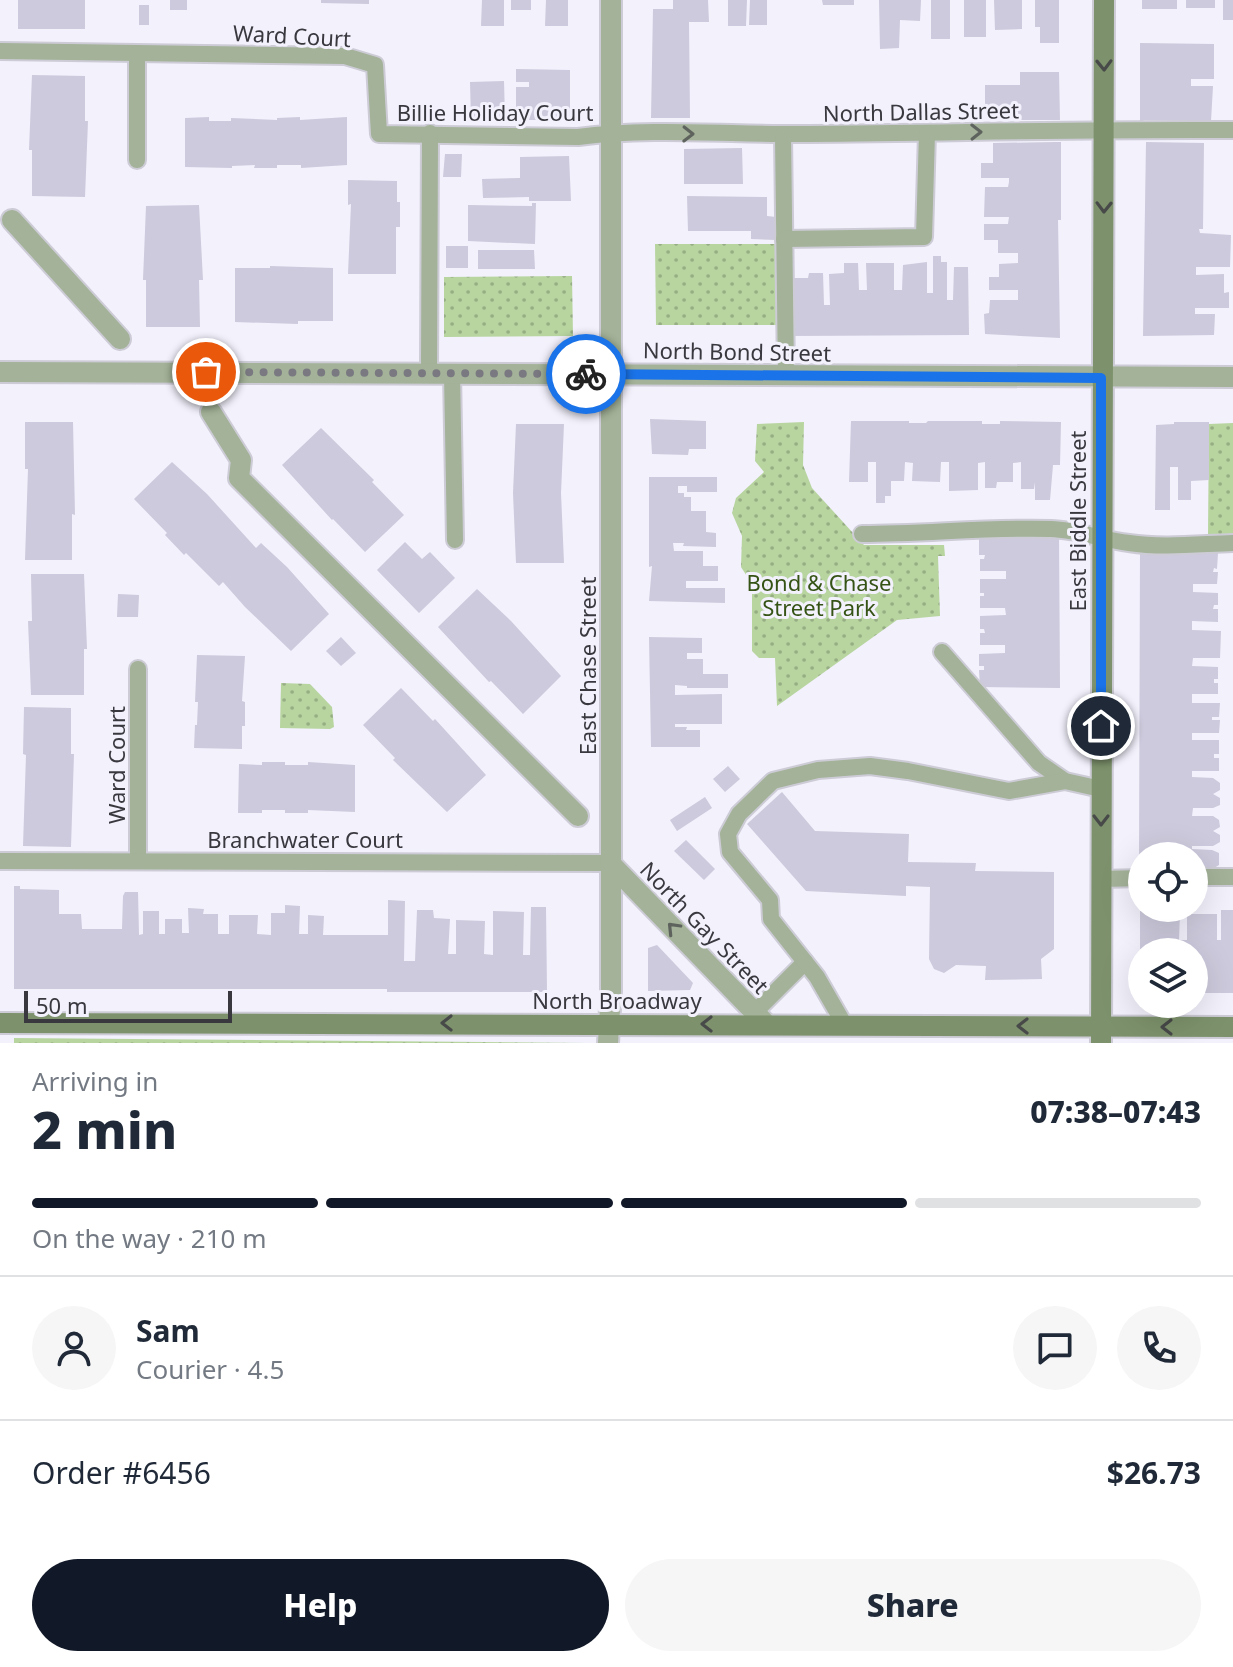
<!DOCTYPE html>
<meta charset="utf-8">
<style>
body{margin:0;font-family:"Noto Sans",sans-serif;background:#f6f6f7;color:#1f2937;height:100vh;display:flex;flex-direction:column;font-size:30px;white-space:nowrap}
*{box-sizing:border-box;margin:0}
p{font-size:26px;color:#747a83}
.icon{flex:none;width:44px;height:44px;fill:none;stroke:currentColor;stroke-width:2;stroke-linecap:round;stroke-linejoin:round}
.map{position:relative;height:1043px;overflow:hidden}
.drawer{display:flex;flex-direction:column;background:#fff;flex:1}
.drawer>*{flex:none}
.buttons{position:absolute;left:1128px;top:842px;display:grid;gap:16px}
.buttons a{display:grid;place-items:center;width:80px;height:80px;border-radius:50%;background:#fff;box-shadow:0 8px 32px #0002;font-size:40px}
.scale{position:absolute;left:24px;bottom:20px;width:208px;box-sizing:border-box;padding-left:8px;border:4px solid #39383f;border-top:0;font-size:22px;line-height:28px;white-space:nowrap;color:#39383f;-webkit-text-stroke:6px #f2f1fc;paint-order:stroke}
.pin{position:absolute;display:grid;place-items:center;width:68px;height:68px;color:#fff;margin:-34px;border:4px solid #fff;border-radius:50%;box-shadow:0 2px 8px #0007}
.courier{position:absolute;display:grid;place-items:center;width:80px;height:80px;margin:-40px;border:6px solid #1a73e8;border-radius:50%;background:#fff;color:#222;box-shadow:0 2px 10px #0007}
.summary em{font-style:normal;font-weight:800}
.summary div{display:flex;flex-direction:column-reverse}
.summary{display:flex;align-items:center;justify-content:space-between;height:136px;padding:0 32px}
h1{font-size:52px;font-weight:800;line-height:60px}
.bar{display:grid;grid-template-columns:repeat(4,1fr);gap:12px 8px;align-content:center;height:96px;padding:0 32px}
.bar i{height:10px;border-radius:6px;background:#e0e1e3}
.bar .selected{background:#111827}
.bar p{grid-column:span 4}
.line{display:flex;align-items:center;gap:20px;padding:0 32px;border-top:2px solid #e0e1e3}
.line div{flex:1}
.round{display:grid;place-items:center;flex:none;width:84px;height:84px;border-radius:42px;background:#f6f6f7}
.primary-button{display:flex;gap:16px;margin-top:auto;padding:16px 32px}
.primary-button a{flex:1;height:92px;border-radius:48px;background:#111827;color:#fff;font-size:32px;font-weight:800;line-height:92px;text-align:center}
.primary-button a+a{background:#f6f6f7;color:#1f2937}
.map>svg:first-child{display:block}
</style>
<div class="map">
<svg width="1233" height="1043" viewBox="0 0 1233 1043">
<defs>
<pattern id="grass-dots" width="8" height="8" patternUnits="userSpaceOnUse" patternTransform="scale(2)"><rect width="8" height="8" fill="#b8d5a0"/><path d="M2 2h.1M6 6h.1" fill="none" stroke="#97ae84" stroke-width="1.8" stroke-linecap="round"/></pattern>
</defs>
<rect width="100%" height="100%" fill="#f2f1fc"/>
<g fill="url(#grass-dots)">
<path d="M655 244H776L777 325H656Z"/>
<path d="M572 276 573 336 444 337V277Z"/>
<path d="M804 422 803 465 812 488 864 545H944L945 556H938L940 616 897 620 777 706 775 658H759L752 651V584L741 567 742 536 732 513 736 498 764 472 755 461 757 424Z"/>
<path d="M1233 423V534H1208L1209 424Z"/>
<path d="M281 683 310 684 332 707 334 727 330 729 280 728Z"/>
<path d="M14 1038 587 1043H14Z"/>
</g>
<g fill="#cccadc">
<rect x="18" y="0" width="67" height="29"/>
<rect x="170" y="0" width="17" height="10"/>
<path d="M321 0H369V4L321 3Z"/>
<path d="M482 0H504V26H481Z"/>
<rect x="511" y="0" width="20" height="10"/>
<path d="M546 0H568V26H545Z"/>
<path d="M673 0H708L709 22H689L690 118H651L653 9H673Z"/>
<path d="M728 0H747L746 26H728Z"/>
<path d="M750 0H767V25H749Z"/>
<path d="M822 0H854V5H823Z"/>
<path d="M879 0H921L920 21 900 20 899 48 880 49Z"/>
<rect x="931" y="0" width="19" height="39"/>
<rect x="964" y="0" width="22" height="37"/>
<path d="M994 0H1022V29L995 30Z"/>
<path d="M1035 0H1059V43H1040V27H1035Z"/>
<rect x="1142" y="0" width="35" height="9"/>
<rect x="1186" y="0" width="29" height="8"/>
<rect x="1223" y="0" width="10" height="20"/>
<rect x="139" y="5" width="10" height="20"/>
<path d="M1140 43 1214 44V79H1191V86H1213L1211 121 1145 120 1140 122Z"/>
<path d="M516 69 570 70V120H529L530 112 524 116H516V87H529V82H516Z"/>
<path d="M1020 72H1059L1060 120H1021V116H985V85H1020Z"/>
<path d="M32 75 85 76V121H88L85 197 32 196V150H29Z"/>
<path d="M504 81 505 119H471L470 82Z"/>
<path d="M209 117V121H231V118L277 120V118L300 117V120L347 117V165L301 168V165H277V168H254L255 165 232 166V168L185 167V118Z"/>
<path d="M1055 142H1061V220H1058L1060 338 985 334 984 314 989 313 990 300H1018V290H989V277H999V264L1018 263V253H998V240H984V224H1008L1009 217H984L985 187H1008L1009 182V178H981V163H993V143Z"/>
<path d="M1146 142 1204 143 1203 229H1199L1200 233 1231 235 1230 267H1196V275L1224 274V293L1229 292V308H1195V314H1215L1214 335 1143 336Z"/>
<path d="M742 148 743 184H684V149Z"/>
<path d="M445 154H462L461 177H443Z"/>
<path d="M569 156 571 201H529V197L483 198 482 179 520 178V157Z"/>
<path d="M348 180 397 181V202H400V227H396V274H348L351 204 348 205Z"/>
<path d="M687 196 767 197V216L776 217V240L751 239V231H688Z"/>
<path d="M532 203H536L535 244 468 241V205L532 206Z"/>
<path d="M199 205 203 280H199L200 327H146V280H143L146 206Z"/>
<rect x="446" y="246" width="22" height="22"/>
<path d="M478 250H534L535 269H478Z"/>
<path d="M933 256H941V262H947V300H953L954 267H968L969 335 792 336V278H808L809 273H823L824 305H830L829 274 844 273V263H858L859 290H867L866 263H894V290H902L903 265 927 262V293H933Z"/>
<path d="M270 266 333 268V321H298V324L235 322V268H270Z"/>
<path d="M650 419 706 421V449H689L688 455 652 454Z"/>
<path d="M851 421H909V423H926L928 421H982V424H1000V421L1061 422 1060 465H1053L1050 500H1035V482L1034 489H1021V462L1013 463V482H997L996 488H985V462L978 463V490L949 491V462H941L940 482 912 481 913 463 905 462 904 481H891V496H885V503H876V462H868V482H849Z"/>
<path d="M25 422H73L75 515 72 514V560H25L28 469H25Z"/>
<path d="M1174 422H1209V480L1191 481V500H1178V467H1170V510H1155L1156 425 1174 424Z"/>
<path d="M516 424H564L561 493 564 563H516L513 493Z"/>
<path d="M321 428 374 480 372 482 404 515 365 552 333 519 332 520 282 465Z"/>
<path d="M172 462 207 494 256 548 261 543 287 567 329 614 291 651 245 607 223 582 219 586 186 553 184 555 165 535 167 533 134 499Z"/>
<path d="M649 477H717V492H687V486H678V493H684V497H691V511H706V532L716 533V547L683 546 684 543H673L674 551H703V566H718V581H686V588H725V603L649 601 652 566 649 567Z"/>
<path d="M1059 536 1060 688 980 687 979 670H984V666H979V654L1005 653V645H980V633H985L984 629H980V616L1006 615 1005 608H980V596H984V593H980V579H1006V571H980V559H984L985 555H979V537Z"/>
<path d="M405 542 422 559 430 552 455 578 419 613 377 570Z"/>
<path d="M1140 550 1218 553 1217 569 1214 568 1213 572H1218L1217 584H1193V592L1218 593V605H1214L1213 609H1218V622L1192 621V630L1221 631 1220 658H1193L1192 666 1218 667V679H1214V683H1218V694H1192V703H1220L1219 717H1212V720H1220L1219 733H1192V740H1219V754H1214V758H1219V771H1192V777L1213 778 1220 783V790L1213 794 1220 798V805L1213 808H1193L1192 816H1213L1219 820 1220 827 1213 831 1220 835V842L1213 846H1192V849L1212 850 1219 853V865L1214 868H1194V856H1142V871L1139 870Z"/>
<path d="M31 574H84L87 649H84V695H31L28 621H32Z"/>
<path d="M477 589 511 621 561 676 523 714 491 681 489 682 438 627Z"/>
<path d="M118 594 139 595 138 617H117Z"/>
<path d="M341 637 356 653 341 666 326 651Z"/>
<path d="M649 637 702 638V653H687V659H703V674H728V688H687V686L675 685V695L722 694V724H675V727H687L686 730H700V747H651Z"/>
<path d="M197 655 245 656 242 701 245 702V726H242V749L194 748 195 725H197L198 702H195Z"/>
<path d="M401 688 433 721 435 719 486 775 447 812 393 760 395 758 363 725Z"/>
<path d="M24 707 71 708V754H74L71 847 23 846 26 755 23 754Z"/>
<path d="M262 762H285V765H308V762L355 765V812L308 810V813H285V810H262V813H238L239 764 262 765Z"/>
<path d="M728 766 740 779 725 792 713 779Z"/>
<path d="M782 792 815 831 909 834 908 862 976 863 975 871 1054 872V949L1041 959 1042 979 985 980 986 966 956 965 944 973 934 969 929 959 930 887 906 886V896L806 891 747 824Z"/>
<path d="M705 797 712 808 677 831 670 820Z"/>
<path d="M686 840 715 869 704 880 674 851Z"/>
<path d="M14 886H20V889L59 890V914H81L82 929H122L123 896 125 892H138L139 935 143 934V911H159V934H165V919H182V933H189L188 908 204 909 203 914H218V934H229V915H258L257 934 271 935V913H285V905L300 906 299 934H308V915L324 916 323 935H388V900L405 901 404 961H415L417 910H433L434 918 450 919 448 954H456V920L485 921 484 954 493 955V911L524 912 523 955H530L531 907H546L547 992H387V989H14Z"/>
<path d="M1140 908H1165V913H1180L1179 940H1187V914H1217V940H1221V910H1233V993H1194V952H1140Z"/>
<path d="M657 945 693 983 690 990 648 991V948Z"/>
</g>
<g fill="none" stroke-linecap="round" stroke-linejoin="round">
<g stroke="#cdccd6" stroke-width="20">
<g id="service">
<path d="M0 51 345 56 375 65 379 134 578 137C653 127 732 135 808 134 950 133 1091 129 1233 130"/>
<path d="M137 54V160"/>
<path d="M783 135 786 376"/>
<path d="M784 239 924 237 927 133"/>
<path d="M429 373 430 133"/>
<path d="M452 373 455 540"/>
<path d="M862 534C926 534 988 527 1051 529 1078 530 1103 540 1129 543 1162 548 1199 544 1233 543"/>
<path d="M942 652 1039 763 1065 781 1101 789"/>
<path d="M138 860V669"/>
<path d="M0 861 610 863"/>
<path d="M1194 877H1233"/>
<path d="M1101 879 1142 878"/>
<path d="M755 1012 805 962"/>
<path d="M844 1024 817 977 771 919 770 900 730 852 728 834 739 814 773 781 818 770 870 766 908 771 1009 791 1065 781"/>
</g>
</g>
<g stroke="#cdccd6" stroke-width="24">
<g id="pedestrian">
<path d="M12 220 120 339"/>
<path d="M211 412 241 460 239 478 578 816"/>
</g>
</g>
<g stroke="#cdccd6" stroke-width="24">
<g id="minor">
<path d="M0 372 1233 377"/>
<path d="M610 863 766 1024"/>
<path d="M608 1043 611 991V0"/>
</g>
</g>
<g stroke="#cdccd6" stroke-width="24">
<g id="secondary">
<path d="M0 1023 1233 1027"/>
<path d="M1101 1043 1104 0"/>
</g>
</g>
<use href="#service" stroke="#a3b298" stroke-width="16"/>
<use href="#pedestrian" stroke="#a3b298" stroke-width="20"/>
<use href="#minor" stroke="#a3b298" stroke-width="20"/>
<use href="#secondary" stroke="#7d926c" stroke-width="20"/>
</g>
<defs><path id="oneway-chevron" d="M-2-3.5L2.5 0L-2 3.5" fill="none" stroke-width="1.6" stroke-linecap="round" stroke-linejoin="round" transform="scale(2)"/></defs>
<g stroke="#474a48">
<use href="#oneway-chevron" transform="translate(1104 65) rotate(89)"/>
<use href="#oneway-chevron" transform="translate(1104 207) rotate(91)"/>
<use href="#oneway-chevron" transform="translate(1101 820) rotate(90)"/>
<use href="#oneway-chevron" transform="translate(447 1023) rotate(180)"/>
<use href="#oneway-chevron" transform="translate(707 1024) rotate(-180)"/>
<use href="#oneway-chevron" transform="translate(1023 1026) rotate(-180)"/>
<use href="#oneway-chevron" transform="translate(1167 1027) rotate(-180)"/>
</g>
<g stroke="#5e635e">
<use href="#oneway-chevron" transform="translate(976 132) rotate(-1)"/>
<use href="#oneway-chevron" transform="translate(688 134) rotate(1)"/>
<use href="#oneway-chevron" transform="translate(673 928) rotate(-134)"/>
</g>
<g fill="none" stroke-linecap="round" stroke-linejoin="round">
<path stroke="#7a7981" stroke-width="8" stroke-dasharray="0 14.4" d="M206 372 586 374"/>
<path stroke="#1a73e8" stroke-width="10" d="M586 374 1101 378V726"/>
</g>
<g text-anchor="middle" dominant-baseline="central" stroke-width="6" stroke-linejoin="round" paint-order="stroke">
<g font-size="22" fill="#39383f" stroke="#f2f1fc">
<text transform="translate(292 35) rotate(3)">Ward Court</text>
<text transform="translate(921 111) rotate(-1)">North Dallas Street</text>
<text x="495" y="112">Billie Holiday Court</text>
<text transform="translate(737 351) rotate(1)">North Bond Street</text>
<text transform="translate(1077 521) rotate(-90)">East Biddle Street</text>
<text transform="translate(587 666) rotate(-90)">East Chase Street</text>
<text transform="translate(116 765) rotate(-90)">Ward Court</text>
<text x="305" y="839">Branchwater Court</text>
<text transform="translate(705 927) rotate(46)">North Gay Street</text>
<text x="617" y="1000">North Broadway</text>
</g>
<g font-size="22" fill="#365316" stroke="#f2f1fc">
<text x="819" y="582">Bond &amp; Chase<tspan x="819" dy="25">Street Park</tspan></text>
</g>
</g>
</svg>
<div class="buttons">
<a><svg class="icon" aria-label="locate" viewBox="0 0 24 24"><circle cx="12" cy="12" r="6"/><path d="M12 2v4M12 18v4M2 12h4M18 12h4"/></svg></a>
<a><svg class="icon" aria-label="layers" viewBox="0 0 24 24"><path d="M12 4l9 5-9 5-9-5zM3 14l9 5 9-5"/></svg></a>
</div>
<div class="scale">50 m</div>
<div class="pin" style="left:206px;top:372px;background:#ea580c"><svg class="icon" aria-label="bag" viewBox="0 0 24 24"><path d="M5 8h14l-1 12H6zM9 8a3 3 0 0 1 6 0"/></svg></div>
<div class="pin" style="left:1101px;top:726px;background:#1f2937"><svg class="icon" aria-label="home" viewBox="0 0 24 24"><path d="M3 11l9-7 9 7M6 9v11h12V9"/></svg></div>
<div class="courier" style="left:586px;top:374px"><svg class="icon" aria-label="bike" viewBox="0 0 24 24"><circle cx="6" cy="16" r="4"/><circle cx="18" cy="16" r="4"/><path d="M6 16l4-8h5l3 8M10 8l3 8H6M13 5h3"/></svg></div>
</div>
<section class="drawer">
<div class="summary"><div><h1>2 min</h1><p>Arriving in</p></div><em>07:38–07:43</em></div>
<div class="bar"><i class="selected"></i><i class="selected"></i><i class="selected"></i><i></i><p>On the way · 210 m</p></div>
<div class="line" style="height:144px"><a class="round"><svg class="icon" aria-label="person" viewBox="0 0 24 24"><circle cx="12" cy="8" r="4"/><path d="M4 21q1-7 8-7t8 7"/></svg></a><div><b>Sam</b><p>Courier · 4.5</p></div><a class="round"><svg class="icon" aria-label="chat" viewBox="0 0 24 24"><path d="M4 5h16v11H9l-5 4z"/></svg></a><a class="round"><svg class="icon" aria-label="phone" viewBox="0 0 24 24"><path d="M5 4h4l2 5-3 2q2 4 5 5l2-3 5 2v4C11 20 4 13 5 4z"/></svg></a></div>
<div class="line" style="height:104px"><div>Order #6456</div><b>$26.73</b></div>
<div class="primary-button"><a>Help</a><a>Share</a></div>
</section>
